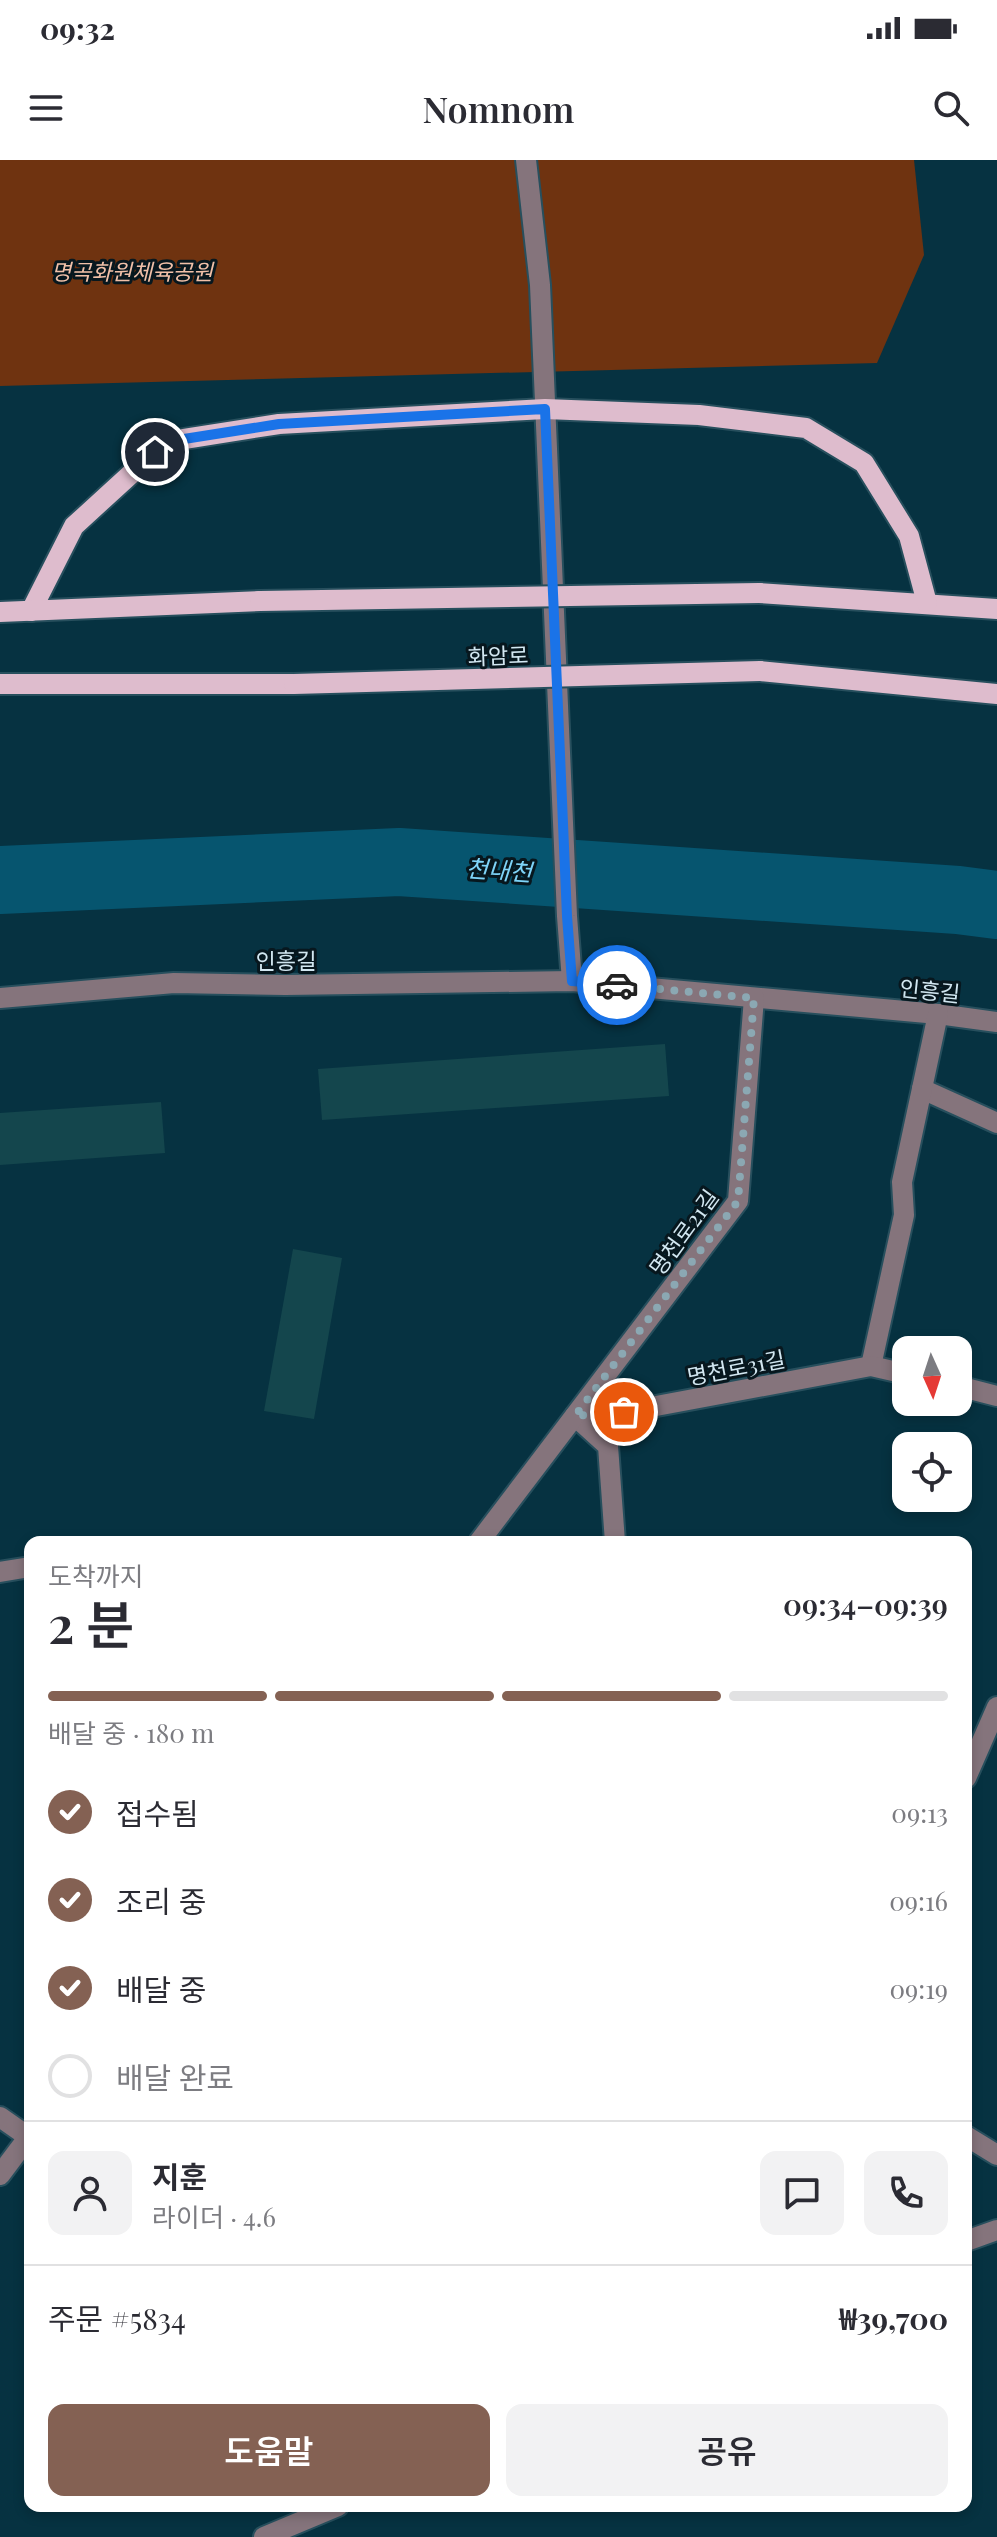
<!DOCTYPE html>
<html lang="ko">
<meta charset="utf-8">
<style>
body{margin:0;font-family:"Playfair Display","Noto Sans KR",serif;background:#f2f2f3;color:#2b2b33;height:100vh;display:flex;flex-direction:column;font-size:30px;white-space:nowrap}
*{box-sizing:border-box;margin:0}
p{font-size:26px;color:#7c7c81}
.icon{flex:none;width:44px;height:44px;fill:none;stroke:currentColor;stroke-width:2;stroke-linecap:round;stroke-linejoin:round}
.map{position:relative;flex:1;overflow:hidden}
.panel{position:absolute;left:24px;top:1376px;width:948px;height:976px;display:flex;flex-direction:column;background:#fff;border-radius:16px;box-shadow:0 4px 12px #0003}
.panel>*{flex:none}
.needle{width:52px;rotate:177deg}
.tools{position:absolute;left:892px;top:1176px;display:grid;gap:16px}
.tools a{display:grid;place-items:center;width:80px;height:80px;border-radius:16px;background:#fff;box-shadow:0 4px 12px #0003;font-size:40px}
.pin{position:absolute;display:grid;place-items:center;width:68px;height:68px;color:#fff;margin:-34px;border:4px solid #fff;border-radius:50%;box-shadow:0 2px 8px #0007}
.courier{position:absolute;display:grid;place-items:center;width:80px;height:80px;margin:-40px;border:6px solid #1a73e8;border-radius:50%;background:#fff;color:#222;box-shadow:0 2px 10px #0007}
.headline em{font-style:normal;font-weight:600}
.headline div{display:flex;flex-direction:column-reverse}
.headline{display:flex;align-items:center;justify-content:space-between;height:136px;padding:0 24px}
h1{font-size:52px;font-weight:600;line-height:60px}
.bar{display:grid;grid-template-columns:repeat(4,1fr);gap:12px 8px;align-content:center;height:96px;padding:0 24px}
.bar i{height:10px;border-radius:6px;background:#e1e1e2}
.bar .selected{background:#846153}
.bar p{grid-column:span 4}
.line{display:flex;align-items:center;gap:20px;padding:0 24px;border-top:2px solid #e1e1e2}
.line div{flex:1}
.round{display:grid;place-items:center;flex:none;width:84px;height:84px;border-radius:16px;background:#f2f2f3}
ol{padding:0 24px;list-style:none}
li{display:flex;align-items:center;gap:24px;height:88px}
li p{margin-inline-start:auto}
li .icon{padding:8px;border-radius:50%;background:#846153;color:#fff;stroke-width:4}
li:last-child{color:#7c7c81}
li i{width:44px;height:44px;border:4px solid #e1e1e2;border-radius:50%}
.button{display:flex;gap:16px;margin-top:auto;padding:16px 24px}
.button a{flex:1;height:92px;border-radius:16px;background:#846153;color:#fff;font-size:32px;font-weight:600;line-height:92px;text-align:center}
.button a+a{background:#f2f2f3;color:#2b2b33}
.status{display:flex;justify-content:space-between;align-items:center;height:56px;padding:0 40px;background:#fff;direction:ltr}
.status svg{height:22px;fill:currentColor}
header{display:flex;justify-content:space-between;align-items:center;height:104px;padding:0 24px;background:#fff;font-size:36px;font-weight:600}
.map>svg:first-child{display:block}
</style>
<div class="status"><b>09:32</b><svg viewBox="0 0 49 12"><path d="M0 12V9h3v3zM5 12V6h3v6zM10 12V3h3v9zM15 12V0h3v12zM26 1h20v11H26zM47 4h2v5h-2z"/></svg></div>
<header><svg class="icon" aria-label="menu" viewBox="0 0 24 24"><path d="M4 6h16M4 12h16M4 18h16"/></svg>Nomnom<svg class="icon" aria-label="search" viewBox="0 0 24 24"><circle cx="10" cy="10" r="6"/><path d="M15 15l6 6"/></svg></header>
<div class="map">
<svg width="997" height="2377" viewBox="0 0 997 2377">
<rect width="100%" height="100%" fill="#063241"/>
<path fill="#6f3310" d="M0 0H914L924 95 877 203 0 226Z"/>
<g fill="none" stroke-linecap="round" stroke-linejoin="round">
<path stroke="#06556f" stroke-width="68" d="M0 720 399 702 958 740 997 745"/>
</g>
<g fill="#14464d">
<path d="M665 884 669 936 322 960 318 909Z"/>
<path d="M161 942 165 993 0 1005V953Z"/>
<path d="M293 1089 342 1098 314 1259 264 1251Z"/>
</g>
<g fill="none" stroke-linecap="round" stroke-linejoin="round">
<g stroke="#274f5d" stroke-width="24">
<g id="minor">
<path d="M526 0 540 125 567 756 572 821"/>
<path d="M0 838 174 823 285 825 572 821 938 854 997 862"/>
<path d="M922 929 997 963"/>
<path d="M871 1206 904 1055 902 1022 938 854"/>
<path d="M958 1226 997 1236"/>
<path d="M575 1256 624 1252 871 1206 906 1214"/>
<path d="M575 1256 608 1286 615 1382"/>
<path d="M479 1382 738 1041 754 838"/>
<path d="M0 1412 30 1407"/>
<path d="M966 1618 997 1547"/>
<path d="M0 1957 30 1978"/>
<path d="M966 1976 997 1995"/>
<path d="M0 2015 30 1975"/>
<path d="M966 2081 997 2070"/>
<path d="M264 2377 338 2346"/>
</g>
</g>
<g stroke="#274f5d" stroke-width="24">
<g id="major">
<path d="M759 433 997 449"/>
<path d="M31 451 74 366 155 292 184 279 279 264 545 249 699 255 806 268 864 303 909 376 927 443"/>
<path d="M0 452 260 441"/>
<path d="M760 511 997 534"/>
<path d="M0 524H294"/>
</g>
</g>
<use href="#minor" stroke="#85747c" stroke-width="20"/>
<use href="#major" stroke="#debccd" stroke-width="20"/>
<g stroke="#274f5d" stroke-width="24" stroke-linecap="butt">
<g id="major-bridge">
<path d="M260 441 759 433"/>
<path d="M294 524 760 511"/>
</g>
</g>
<use href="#major-bridge" stroke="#debccd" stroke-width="20"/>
</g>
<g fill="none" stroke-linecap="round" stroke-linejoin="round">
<path stroke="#8ba8b3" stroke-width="8" stroke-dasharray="0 14.4" d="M617 825 754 838 738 1041 575 1256 624 1252"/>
<path stroke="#1a73e8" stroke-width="10" d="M155 292 184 279 279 264 545 249 567 756 572 821 617 825"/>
</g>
<g text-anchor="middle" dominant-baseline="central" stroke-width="6" stroke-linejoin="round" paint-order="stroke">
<g font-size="22" font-style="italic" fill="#f1c0a8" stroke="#07171e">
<text x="132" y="111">명곡화원체육공원</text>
</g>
<g font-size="22" fill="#d2e7f1" stroke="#07171e">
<text transform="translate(498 495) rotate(-2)">화암로</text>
<text x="286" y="800">인흥길</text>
<text transform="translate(930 830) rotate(6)">인흥길</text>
<text transform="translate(683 1072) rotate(-54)">명천로21길</text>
<text transform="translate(736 1207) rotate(-11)">명천로31길</text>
</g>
<g font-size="24" font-style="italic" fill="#7ed4f8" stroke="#07171e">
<text transform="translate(499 709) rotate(4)">천내천</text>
</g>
</g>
</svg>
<div class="tools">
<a><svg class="needle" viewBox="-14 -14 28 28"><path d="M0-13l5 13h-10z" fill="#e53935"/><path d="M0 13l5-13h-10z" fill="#7c7c81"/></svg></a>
<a><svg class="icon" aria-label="locate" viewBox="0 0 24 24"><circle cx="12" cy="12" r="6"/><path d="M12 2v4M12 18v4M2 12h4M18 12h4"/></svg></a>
</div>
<div class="pin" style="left:624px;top:1252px;background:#ea580c"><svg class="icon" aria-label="bag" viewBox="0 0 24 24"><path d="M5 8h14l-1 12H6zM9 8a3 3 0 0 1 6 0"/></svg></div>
<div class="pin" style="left:155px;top:292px;background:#1f2937"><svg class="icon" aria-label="home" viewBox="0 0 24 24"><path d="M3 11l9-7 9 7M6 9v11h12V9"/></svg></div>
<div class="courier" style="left:617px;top:825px"><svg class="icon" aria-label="car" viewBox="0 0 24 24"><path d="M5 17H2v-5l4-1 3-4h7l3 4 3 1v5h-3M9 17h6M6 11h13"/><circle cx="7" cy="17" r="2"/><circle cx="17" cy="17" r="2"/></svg></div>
<section class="panel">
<div class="headline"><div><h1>2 분</h1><p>도착까지</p></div><em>09:34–09:39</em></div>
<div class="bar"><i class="selected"></i><i class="selected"></i><i class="selected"></i><i></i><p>배달 중 · 180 m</p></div>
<ol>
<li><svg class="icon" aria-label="check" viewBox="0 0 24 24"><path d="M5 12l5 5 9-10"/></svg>접수됨<p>09:13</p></li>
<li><svg class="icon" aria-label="check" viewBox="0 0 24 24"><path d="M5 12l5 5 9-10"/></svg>조리 중<p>09:16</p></li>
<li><svg class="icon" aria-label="check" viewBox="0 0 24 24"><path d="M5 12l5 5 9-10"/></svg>배달 중<p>09:19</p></li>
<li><i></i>배달 완료</li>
</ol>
<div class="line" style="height:144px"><a class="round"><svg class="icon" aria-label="person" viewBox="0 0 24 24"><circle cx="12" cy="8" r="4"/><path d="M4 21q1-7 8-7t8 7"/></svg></a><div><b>지훈</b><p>라이더 · 4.6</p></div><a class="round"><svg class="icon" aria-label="chat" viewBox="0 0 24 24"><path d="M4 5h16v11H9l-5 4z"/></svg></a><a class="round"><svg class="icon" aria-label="phone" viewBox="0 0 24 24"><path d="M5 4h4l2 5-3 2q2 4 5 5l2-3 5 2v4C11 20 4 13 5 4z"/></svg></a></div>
<div class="line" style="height:104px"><div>주문 #5834</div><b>₩39,700</b></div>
<div class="button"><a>도움말</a><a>공유</a></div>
</section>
</div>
